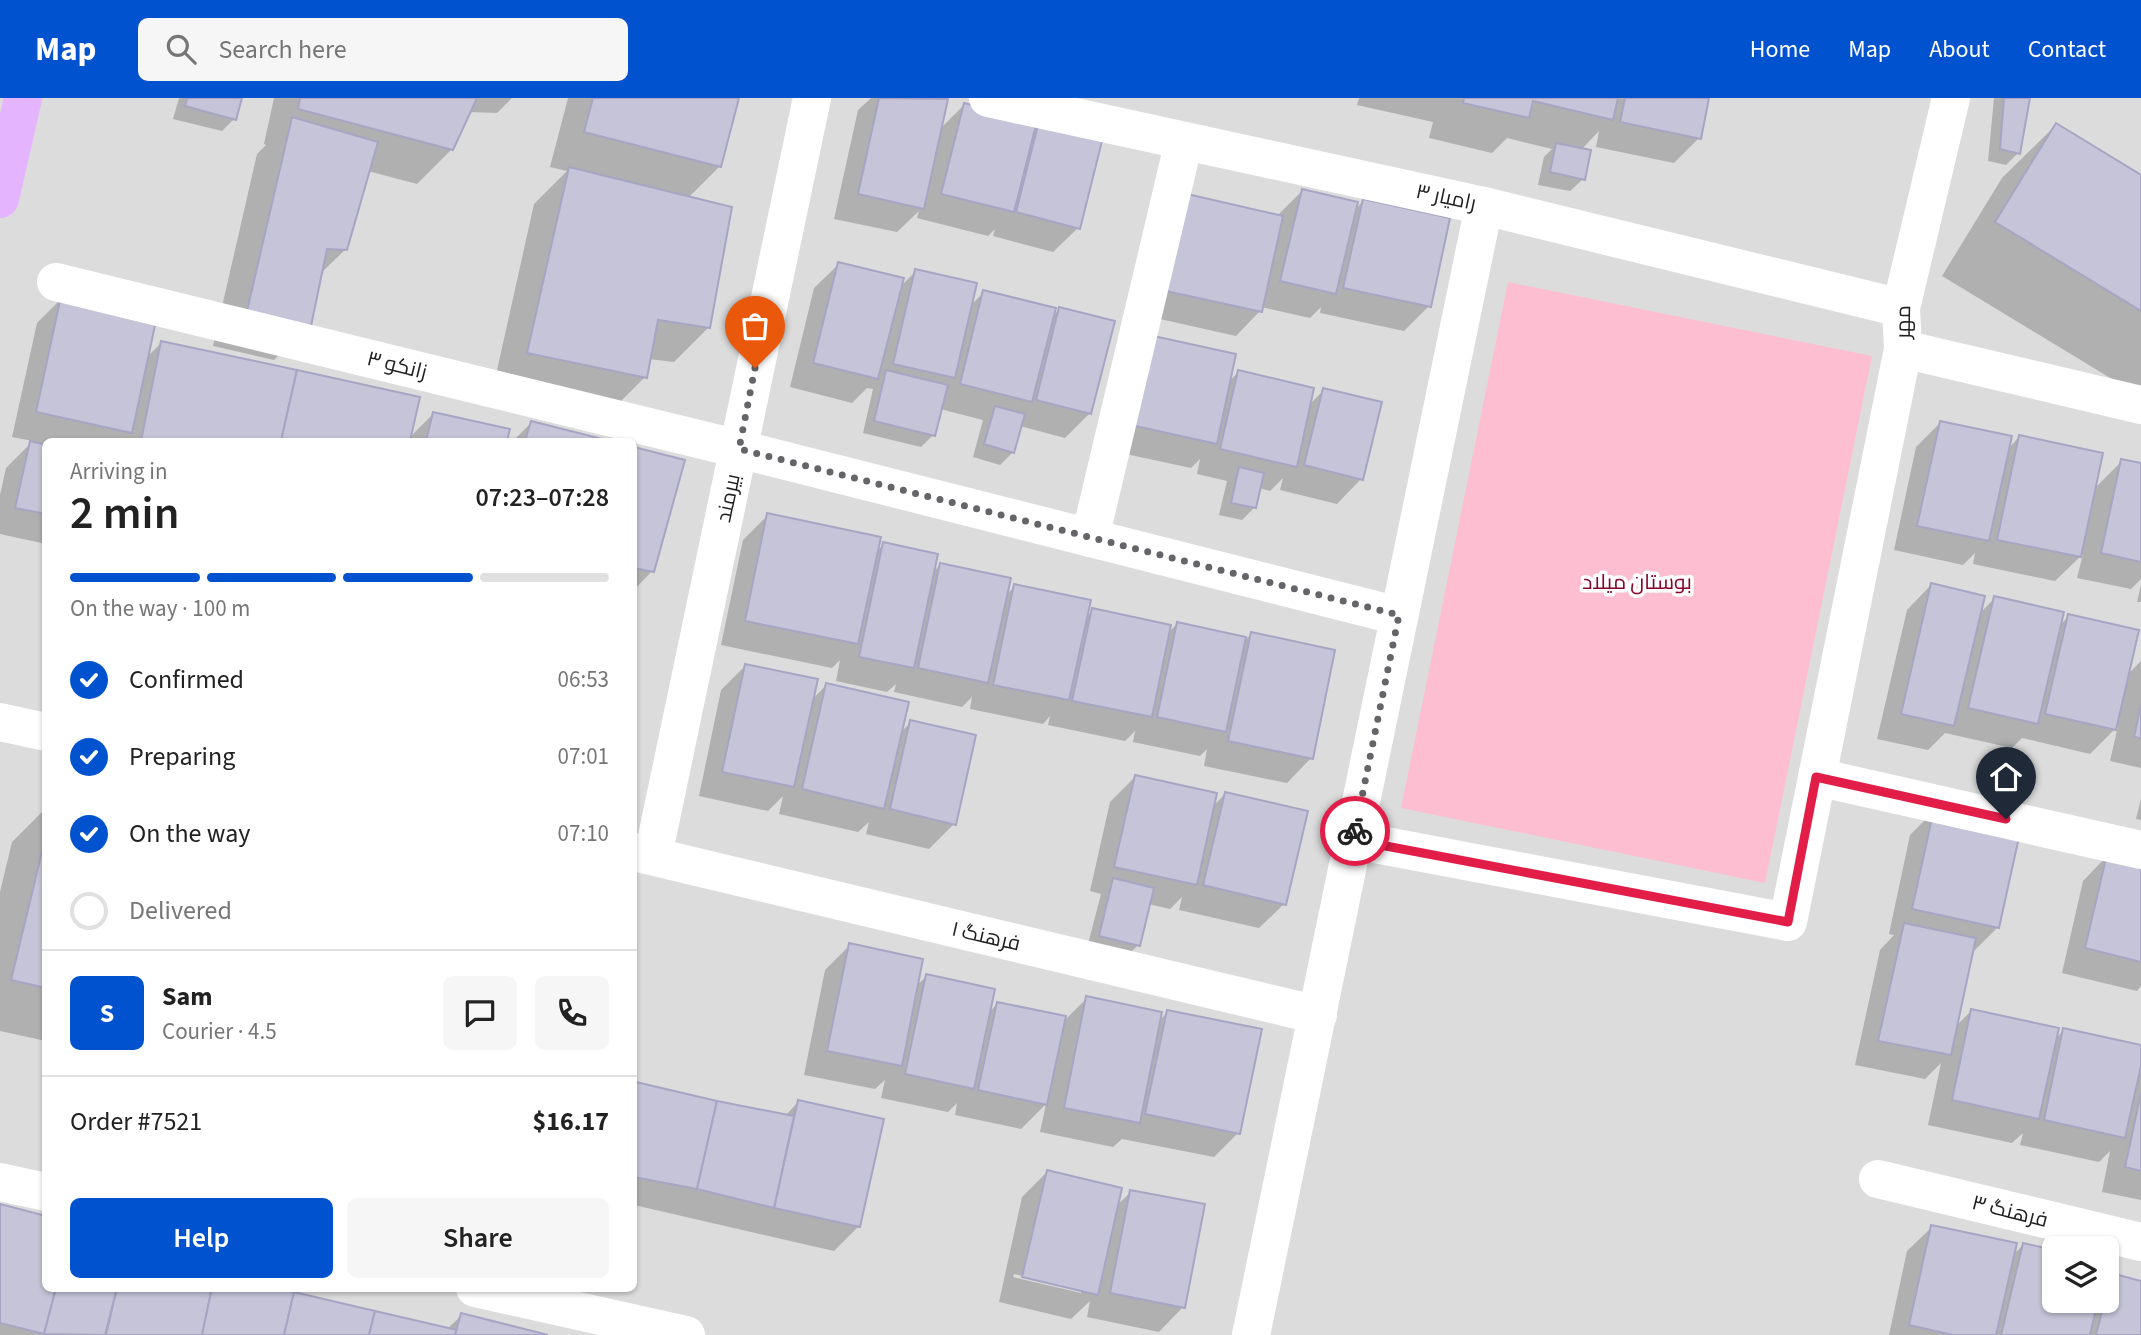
<!DOCTYPE html>
<meta charset="utf-8">
<style>
body{margin:0;font-family:"Source Sans 3",Cairo,sans-serif;background:#f6f6f6;color:#222;height:100vh;display:flex;flex-direction:column;font-size:26px;white-space:nowrap}
*{box-sizing:border-box;margin:0}
p{font-size:23px;color:#767676}
.icon{flex:none;width:38px;height:38px;fill:none;stroke:currentColor;stroke-width:2;stroke-linecap:round;stroke-linejoin:round}
.map{position:relative;flex:1;overflow:hidden}
.sheet{position:absolute;left:42px;top:340px;width:595px;height:854px;display:flex;flex-direction:column;background:#fff;border-radius:10px;box-shadow:0 2px 5px #0004}
.sheet>*{flex:none}
.tools{position:absolute;left:2042px;top:1138px;display:grid;gap:14px}
.tools a{display:grid;place-items:center;width:77px;height:77px;border-radius:10px;background:#fff;box-shadow:0 2px 5px #0004;font-size:35px}
.pin{position:absolute;display:grid;place-items:center;width:60px;height:60px;color:#fff;margin:-72px -30px;border-radius:50% 50% 50% 0;rotate:-45deg;box-shadow:0 0 7px #0007}
.pin .icon{rotate:45deg}
.courier{position:absolute;display:grid;place-items:center;width:70px;height:70px;margin:-35px;border:5px solid #e11d48;border-radius:50%;background:#fff;color:#222;box-shadow:0 2px 9px #0007}
.overview em{font-style:normal;font-weight:600}
.overview div{display:flex;flex-direction:column-reverse}
.overview{display:flex;align-items:center;justify-content:space-between;height:119px;padding:0 28px}
h1{font-size:46px;font-weight:600;line-height:52px}
.bar{display:grid;grid-template-columns:repeat(4,1fr);gap:10px 7px;align-content:center;height:84px;padding:0 28px}
.bar i{height:9px;border-radius:5px;background:#e0e0e0}
.bar .selected{background:#0052ce}
.bar p{grid-column:span 4}
.line{display:flex;align-items:center;gap:18px;padding:0 28px;border-top:2px solid #e0e0e0}
.line div{flex:1}
.round{display:grid;place-items:center;flex:none;width:74px;height:74px;border-radius:10px;background:#f6f6f6}
ol{padding:0 28px;list-style:none}
li{display:flex;align-items:center;gap:21px;height:77px}
li p{margin-inline-start:auto}
li .icon{padding:7px;border-radius:50%;background:#0052ce;color:#fff;stroke-width:4}
li:last-child{color:#767676}
li i{width:38px;height:38px;border:4px solid #e0e0e0;border-radius:50%}
.action{display:flex;gap:14px;margin-top:auto;padding:14px 28px}
.action a{flex:1;height:80px;border-radius:10px;background:#0052ce;color:#fff;font-size:28px;font-weight:600;line-height:80px;text-align:center}
.action a+a{background:#f6f6f6;color:#222}
header{display:flex;align-items:center;gap:42px;box-sizing:border-box;height:98px;padding:0 35px;background:#0052ce;color:#fff}
header strong{font-size:33px}
nav{display:flex;gap:38px;margin-inline-start:auto;font-size:24px}
.search{width:490px;height:63px;background:#f6f6f6;display:flex;align-items:center;gap:18px;box-sizing:border-box;padding:0 24px;border-radius:10px;color:#767676;font-size:26px}
.map>svg:first-child{display:block}
</style>
<header>
<strong>Map</strong>
<div class="search"><svg class="icon" aria-label="search" viewBox="0 0 24 24"><circle cx="10" cy="10" r="6"/><path d="M15 15l6 6"/></svg>Search here</div>
<nav><a>Home</a><a>Map</a><a>About</a><a>Contact</a></nav>
</header>
<div class="map">
<svg width="2141" height="1237" viewBox="0 0 2141 1237">
<rect width="100%" height="100%" fill="#e8e4f1"/>
<path fill="#dcdcdd" fill-rule="evenodd" d="M0 0H2141V1237H0ZM46 343H634V1190H46ZM2054 1150H2107V1202H2054Z"/>
<path fill="#febed2" d="M1508 184 1872 258 1765 785 1401 710Z"/>
<g fill="#0003" fill-rule="evenodd">
<path d="M179 0H240L234 21 222 33 173 21Z"/>
<path d="M274 0H512L497 15 468 14 452 51 417 86 368 73 346 151 320 176 309 227 274 262 213 248 257 56 266 47 264 46Z"/>
<path d="M568 0H737L720 68 688 100 709 229 674 264 649 261 645 279 610 314 493 290 534 106 567 73 550 69Z"/>
<path d="M871 0H936L946 2 940 31 964 7 1032 36 1039 29 1078 130 1053 154 993 138 995 131 988 138 917 120 919 113 897 134 834 121 858 12Z"/>
<path d="M1359 0H1708L1699 40 1674 65 1596 49 1599 33 1581 52 1583 81 1570 93 1538 87 1544 59 1552 51 1507 40 1492 55 1429 40 1433 24 1357 7Z"/>
<path d="M1994 0H2028L2018 55 2006 67 1988 63Z"/>
<path d="M2056 27 2141 79V289L2135 295 1942 178 2002 80Z"/>
<path d="M1303 92 1354 113 1363 103 1429 208 1404 233 1320 215 1321 209 1310 220 1261 209 1260 213 1236 238 1142 217 1163 123 1278 117Z"/>
<path d="M839 166 900 189 916 173 970 208 984 194 1052 219 1060 211 1090 315 1065 340 1020 328 1013 354 1000 367 973 359 983 322 940 311 933 337 921 349 863 335 873 291 867 290 852 305 790 289 814 190Z"/>
<path d="M62 200 146 260 161 245 408 341 434 315 506 343H46V446L0 436V397L6 370 33 343 12 339 37 225Z"/>
<path d="M1125 264 1229 284 1238 274 1308 308 1324 292 1361 381 1337 406 1280 392 1283 380 1270 393 1259 390 1255 409 1242 422 1219 417 1227 383 1197 376 1200 361 1191 370 1107 352Z"/>
<path d="M1941 324 2008 351 2019 339 2094 391 2122 363 2141 367V481L2131 491 2077 480 2083 456 2055 483 1973 466 1975 455 1963 467 1894 452 1916 349Z"/>
<path d="M531 325 603 343H513Z"/>
<path d="M634 351 683 363 652 473 634 492Z"/>
<path d="M768 417 876 454 884 446 932 475 941 466 1005 498 1015 488 1085 520 1093 512 1167 536 1177 526 1246 541 1251 536 1311 660 1287 685 1204 668 1207 651 1200 658 1133 644 1135 633 1125 643 1048 627 1050 618 1043 626 970 611 972 599 962 609 894 594 896 586 887 594 836 583 840 562 832 570 721 547 743 442Z"/>
<path d="M1931 487 1979 516 1995 500 2059 528 2069 518 2127 577 2141 563V670L2110 663 2118 628 2090 656 2022 640 2012 650 1945 635 1928 652 1877 641 1907 512Z"/>
<path d="M2141 487V504H2137Z"/>
<path d="M746 567 812 602 827 586 901 634 911 624 954 726 929 751 866 736 869 724 858 734 779 716 783 698 768 713 699 698 721 592Z"/>
<path d="M1135 679 1212 709 1225 696 1284 806 1259 830 1179 812 1182 799 1170 811 1148 806 1138 847 1126 859 1087 850 1101 796 1090 793 1110 704Z"/>
<path d="M2141 701V722L2136 721Z"/>
<path d="M46 710V943L0 933V794L12 744Z"/>
<path d="M1934 713 1997 830 1973 854 1955 929 1971 913 2054 942 2064 932 2141 949V1102L2102 1094 2110 1053 2099 1064 2020 1047 2023 1035 2012 1045 1928 1027 1941 965 1925 981 1855 967 1880 852 1894 837 1889 836 1910 737Z"/>
<path d="M2107 758 2141 766V888L2137 893 2062 875 2083 783Z"/>
<path d="M850 847 916 888 927 878 988 915 997 906 1063 924 1087 900 1159 923 1168 914 1238 1035 1214 1059 1122 1041 1113 1049 1040 1034 1046 1006 1021 1031 955 1017 957 1005 948 1014 881 1000 885 982 875 991 804 977 825 872Z"/>
<path d="M634 986 785 1018 798 1004 859 1128 834 1153 634 1107Z"/>
<path d="M1047 1074 1116 1108 1131 1094 1183 1209 1159 1234 1087 1219 1090 1203 1071 1221 999 1204 1022 1099ZM1014 1176 1081 1191V1195L1013 1179Z"/>
<path d="M0 1107 46 1190H265L447 1231 462 1217 539 1237H0Z"/>
<path d="M1932 1129 2012 1158 2023 1147 2054 1154V1202H2107V1182L2112 1177 2141 1184V1237H1889L1907 1153Z"/>
</g>
<g fill="#c5c4d8" stroke="#a7a5c3" stroke-width="2">
<path d="M187 0H242L236 22 185 8Z"/>
<path d="M300 0H477L453 52 298 11Z"/>
<path d="M593 0H739L721 69 584 34Z"/>
<path d="M879 0 948 1 924 111 858 96Z"/>
<path d="M1464 0H1618L1613 22 1533 3 1529 20 1463 5Z"/>
<path d="M1625 0H1709L1701 41 1620 24Z"/>
<path d="M2004 0H2030L2020 56 2000 51Z"/>
<path d="M964 5 1037 23 1014 114 941 96Z"/>
<path d="M292 19 378 44 347 152 327 151 311 228 247 213Z"/>
<path d="M2056 25 2141 77V213L1995 124Z"/>
<path d="M1038 27 1102 43 1080 131 1016 114Z"/>
<path d="M1556 45 1591 52 1585 82 1550 74Z"/>
<path d="M569 69 732 109 710 230 658 222 647 280 527 255Z"/>
<path d="M1302 91 1358 104 1336 196 1280 183Z"/>
<path d="M1187 96 1283 118 1262 214 1166 193Z"/>
<path d="M1363 101 1450 120 1431 209 1343 190Z"/>
<path d="M838 164 904 180 878 281 813 265Z"/>
<path d="M915 171 977 185 955 280 893 266Z"/>
<path d="M983 192 1056 210 1032 304 960 286Z"/>
<path d="M61 198 157 218 132 335 36 314Z"/>
<path d="M1059 209 1115 223 1091 316 1036 302Z"/>
<path d="M1149 237 1236 256 1217 346 1131 327Z"/>
<path d="M161 243 297 272 281 343H141Z"/>
<path d="M297 272 420 299 410 343H281Z"/>
<path d="M886 272 948 287 935 338 874 323Z"/>
<path d="M1238 272 1314 290 1297 369 1220 351Z"/>
<path d="M1323 290 1382 304 1363 382 1304 367Z"/>
<path d="M995 308 1025 316 1014 355 984 346Z"/>
<path d="M433 314 510 331 507 343H426Z"/>
<path d="M531 323 610 343H525Z"/>
<path d="M1940 323 2012 338 1989 443 1917 428Z"/>
<path d="M2019 337 2103 355 2081 459 1997 442Z"/>
<path d="M30 343 46 347V416L15 410Z"/>
<path d="M634 349 685 362 654 474 634 470Z"/>
<path d="M2121 361 2141 365V464L2101 455Z"/>
<path d="M1239 369 1264 375 1256 410 1231 405Z"/>
<path d="M767 415 881 439 858 546 745 523Z"/>
<path d="M883 444 938 456 914 570 859 559Z"/>
<path d="M940 465 1011 480 988 585 918 570Z"/>
<path d="M1931 485 1985 498 1954 628 1901 616Z"/>
<path d="M1014 486 1091 502 1069 602 993 587Z"/>
<path d="M1994 498 2064 514 2038 626 1968 610Z"/>
<path d="M1092 510 1171 527 1152 619 1072 603Z"/>
<path d="M2068 516 2139 532 2116 632 2045 616Z"/>
<path d="M1177 524 1246 539 1226 634 1157 619Z"/>
<path d="M1251 534 1335 552 1313 661 1228 643Z"/>
<path d="M745 566 818 581 794 689 722 674Z"/>
<path d="M826 585 909 604 884 711 802 691Z"/>
<path d="M2141 607V640L2134 639Z"/>
<path d="M910 622 976 637 956 727 890 711Z"/>
<path d="M1135 677 1217 695 1197 787 1114 769Z"/>
<path d="M1225 694 1308 713 1286 807 1203 787Z"/>
<path d="M1934 711 2021 730 1999 830 1912 811Z"/>
<path d="M46 737V890L11 882Z"/>
<path d="M2107 756 2141 764V864L2085 850Z"/>
<path d="M1113 780 1154 790 1140 848 1099 838Z"/>
<path d="M1904 825 1976 840 1951 957 1878 943Z"/>
<path d="M849 845 923 861 902 968 827 953Z"/>
<path d="M926 876 995 891 974 991 905 976Z"/>
<path d="M1086 898 1162 914 1140 1025 1064 1010Z"/>
<path d="M997 904 1066 918 1047 1007 978 992Z"/>
<path d="M1971 911 2059 930 2039 1021 1952 1002Z"/>
<path d="M1167 912 1262 931 1240 1036 1145 1016Z"/>
<path d="M2063 930 2141 947V968L2125 1040 2044 1022Z"/>
<path d="M636 984 717 1003 697 1091 634 1079V997Z"/>
<path d="M2141 995V1073L2125 1069Z"/>
<path d="M798 1002 884 1021 860 1129 774 1110Z"/>
<path d="M717 1003 794 1018 774 1110 697 1091Z"/>
<path d="M1047 1072 1122 1090 1098 1197 1022 1179Z"/>
<path d="M1130 1092 1205 1106 1185 1210 1110 1195Z"/>
<path d="M0 1106 46 1118V1190H56L44 1236 0 1225Z"/>
<path d="M1931 1127 2017 1145 1996 1237H1953L1909 1227Z"/>
<path d="M2023 1145 2054 1152V1202H2098L2090 1237H2001Z"/>
<path d="M2111 1175 2141 1183V1237H2096L2105 1202H2107Z"/>
<path d="M56 1190H117L105 1237 44 1236Z"/>
<path d="M117 1190H212L202 1237H106Z"/>
<path d="M212 1190H278L294 1194 284 1237H202Z"/>
<path d="M294 1194 375 1213 369 1237H284Z"/>
<path d="M375 1213 457 1232 455 1237H369Z"/>
<path d="M461 1215 548 1237H455Z"/>
</g>
<g fill="none" stroke-linecap="round" stroke-linejoin="round">
<g stroke="#fff" stroke-width="38">
<path d="M988 0 1484 108 1901 210"/>
<path d="M56 184 739 351 1399 518"/>
<path d="M1090 440 1184 43"/>
<path d="M0 624 46 634"/>
<path d="M1817 679 2141 752"/>
<path d="M1354 742 1788 824 1903 251"/>
<path d="M634 754 1318 917"/>
<path d="M1878 1081 2141 1144"/>
<path d="M1251 1237 1484 108"/>
</g>
<g stroke="#fff" stroke-width="38">
<path d="M1951 0 1901 210 1903 251 2141 307"/>
<path d="M653 758 812 0"/>
<path d="M0 1084 46 1094"/>
<path d="M475 1190 686 1237"/>
</g>
<path stroke="#e5b4ff" stroke-width="38" d="M0 101 23 0"/>
</g>
<g fill="none" stroke-linecap="round" stroke-linejoin="round">
<path stroke="#656468" stroke-width="7" stroke-dasharray="0 12.6" d="M755 270 739 351 1399 517 1355 733"/>
<path stroke="#e11d48" stroke-width="9" d="M1355 733 1354 742 1788 824 1816 679 2006 721"/>
</g>
<g text-anchor="middle" dominant-baseline="central" stroke-width="7" stroke-linejoin="round" paint-order="stroke">
<g font-size="21" fill="#1f1f1f" stroke="#fff">
<text transform="translate(1446 99) rotate(12)">رامیار ۳</text>
<text transform="translate(1903 224) rotate(-89)">مهر</text>
<text transform="translate(397 267) rotate(14)">زانکو ۳</text>
<text transform="translate(728 400) rotate(-78)">بیرمند</text>
<text transform="translate(986 838) rotate(13)">فرهنگ ۱</text>
<text transform="translate(2010 1113) rotate(14)">فرهنگ ۳</text>
</g>
<g font-size="21" fill="#87032c" stroke="#fff">
<text x="1637" y="484">بوستان میلاد</text>
</g>
</g>
</svg>
<div class="tools">
<a><svg class="icon" aria-label="layers" viewBox="0 0 24 24"><path d="M12 4l9 5-9 5-9-5zM3 14l9 5 9-5"/></svg></a>
</div>
<div class="pin" style="left:755px;top:270px;background:#ea580c"><svg class="icon" aria-label="bag" viewBox="0 0 24 24"><path d="M5 8h14l-1 12H6zM9 8a3 3 0 0 1 6 0"/></svg></div>
<div class="pin" style="left:2006px;top:721px;background:#1f2937"><svg class="icon" aria-label="home" viewBox="0 0 24 24"><path d="M3 11l9-7 9 7M6 9v11h12V9"/></svg></div>
<div class="courier" style="left:1355px;top:733px"><svg class="icon" aria-label="bike" viewBox="0 0 24 24"><circle cx="6" cy="16" r="4"/><circle cx="18" cy="16" r="4"/><path d="M6 16l4-8h5l3 8M10 8l3 8H6M13 5h3"/></svg></div>
<section class="sheet">
<div class="overview"><div><h1>2 min</h1><p>Arriving in</p></div><em>07:23–07:28</em></div>
<div class="bar"><i class="selected"></i><i class="selected"></i><i class="selected"></i><i></i><p>On the way · 100 m</p></div>
<ol>
<li><svg class="icon" aria-label="check" viewBox="0 0 24 24"><path d="M5 12l5 5 9-10"/></svg>Confirmed<p>06:53</p></li>
<li><svg class="icon" aria-label="check" viewBox="0 0 24 24"><path d="M5 12l5 5 9-10"/></svg>Preparing<p>07:01</p></li>
<li><svg class="icon" aria-label="check" viewBox="0 0 24 24"><path d="M5 12l5 5 9-10"/></svg>On the way<p>07:10</p></li>
<li><i></i>Delivered</li>
</ol>
<div class="line" style="height:126px"><b class="round" style="background:#0052ce;color:#fff">S</b><div><b>Sam</b><p>Courier · 4.5</p></div><a class="round"><svg class="icon" aria-label="chat" viewBox="0 0 24 24"><path d="M4 5h16v11H9l-5 4z"/></svg></a><a class="round"><svg class="icon" aria-label="phone" viewBox="0 0 24 24"><path d="M5 4h4l2 5-3 2q2 4 5 5l2-3 5 2v4C11 20 4 13 5 4z"/></svg></a></div>
<div class="line" style="height:91px"><div>Order #7521</div><b>$16.17</b></div>
<div class="action"><a>Help</a><a>Share</a></div>
</section>
</div>
